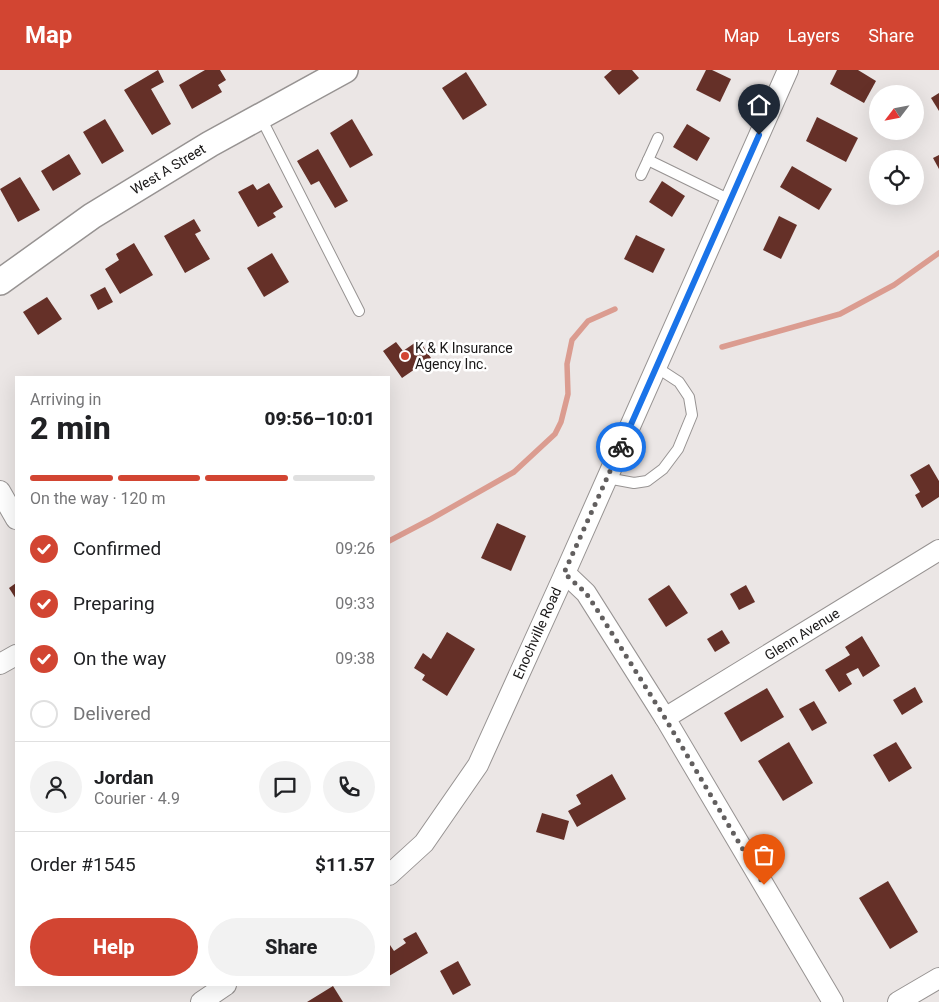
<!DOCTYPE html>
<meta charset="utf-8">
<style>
body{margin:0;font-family:Roboto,sans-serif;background:#f2f2f2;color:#202124;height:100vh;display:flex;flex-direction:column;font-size:19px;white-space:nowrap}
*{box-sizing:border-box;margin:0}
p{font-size:16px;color:#757577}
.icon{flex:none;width:28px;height:28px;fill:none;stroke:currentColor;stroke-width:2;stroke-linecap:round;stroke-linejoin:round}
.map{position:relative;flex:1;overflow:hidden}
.details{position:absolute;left:15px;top:306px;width:375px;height:610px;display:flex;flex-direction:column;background:#fff;border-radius:0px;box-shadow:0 5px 20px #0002}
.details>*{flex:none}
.needle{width:32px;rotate:238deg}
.fabs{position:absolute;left:869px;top:15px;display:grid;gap:10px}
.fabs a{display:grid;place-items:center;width:55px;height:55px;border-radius:50%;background:#fff;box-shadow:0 5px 20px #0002;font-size:25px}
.pin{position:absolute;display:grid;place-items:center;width:42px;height:42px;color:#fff;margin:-51px -21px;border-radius:50% 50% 50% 0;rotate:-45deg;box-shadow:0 0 5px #0007}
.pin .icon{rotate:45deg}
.courier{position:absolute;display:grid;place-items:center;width:50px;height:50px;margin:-25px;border:4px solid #1a73e8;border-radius:50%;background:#fff;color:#222;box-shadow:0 1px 6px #0007}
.overview em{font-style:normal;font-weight:800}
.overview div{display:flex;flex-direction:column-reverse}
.overview{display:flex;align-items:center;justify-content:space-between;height:85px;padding:0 15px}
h1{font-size:32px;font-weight:800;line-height:38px}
.bar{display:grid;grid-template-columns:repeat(4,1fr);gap:8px 5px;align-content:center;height:60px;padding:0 15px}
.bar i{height:6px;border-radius:4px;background:#e0e0e0}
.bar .selected{background:#d24532}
.bar p{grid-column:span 4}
.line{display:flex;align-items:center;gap:12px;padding:0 15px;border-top:1px solid #e0e0e0}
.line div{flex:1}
.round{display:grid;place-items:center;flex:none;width:52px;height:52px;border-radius:26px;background:#f2f2f2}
ol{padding:0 15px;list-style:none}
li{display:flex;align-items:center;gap:15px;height:55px}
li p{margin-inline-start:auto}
li .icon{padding:5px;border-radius:50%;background:#d24532;color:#fff;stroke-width:4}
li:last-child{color:#757577}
li i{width:28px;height:28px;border:2px solid #e0e0e0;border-radius:50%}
.action{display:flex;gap:10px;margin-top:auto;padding:10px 15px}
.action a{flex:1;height:58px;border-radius:30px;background:#d24532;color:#fff;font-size:20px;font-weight:800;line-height:58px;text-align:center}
.action a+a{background:#f2f2f2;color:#202124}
header{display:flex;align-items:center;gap:30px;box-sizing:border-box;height:70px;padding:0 25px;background:#d24532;color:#fff}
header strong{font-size:24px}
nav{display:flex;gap:28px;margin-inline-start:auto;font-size:18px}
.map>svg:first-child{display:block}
</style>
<header>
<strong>Map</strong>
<nav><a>Map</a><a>Layers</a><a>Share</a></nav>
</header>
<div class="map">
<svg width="939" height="932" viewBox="0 0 939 932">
<rect width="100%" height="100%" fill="#ebe6e5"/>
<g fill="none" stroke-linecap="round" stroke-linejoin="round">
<g stroke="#db9c90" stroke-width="5.5">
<path d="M722 277 840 244 894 215 939 183"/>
<path d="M389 471 431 449 514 402 555 364 561 352 568 324 567 294 572 270 588 251 615 239"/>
</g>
</g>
<g fill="#653028">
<path d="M158 0 164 12 151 19 171 54 152 65 124 20Z"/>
<path d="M205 0H220L226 10 218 15 222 22 192 39 179 15Z"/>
<path d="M612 0H632L639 8 619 25 604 7Z"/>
<path d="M706 0H712L731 9 720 32 696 20Z"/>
<path d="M837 0H858L876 11 864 33 830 14Z"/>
<path d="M466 2 487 35 463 50 442 18Z"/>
<path d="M939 23V41L931 28Z"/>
<path d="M817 47 858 68 846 92 806 71Z"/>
<path d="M105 49 124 81 102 94 83 62Z"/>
<path d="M352 49 373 85 350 98 330 63Z"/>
<path d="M687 54 710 68 697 91 673 77Z"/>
<path d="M318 79 348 131 335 138 319 111 311 115 297 91Z"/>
<path d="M69 84 81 104 53 121 41 101Z"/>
<path d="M939 85V99L933 88Z"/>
<path d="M792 96 832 119 819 140 780 117Z"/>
<path d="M20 107 40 140 18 152 0 119Z"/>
<path d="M662 111 685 126 672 147 649 132Z"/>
<path d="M269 113 283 137 273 143 276 147 258 157 238 122 253 114 257 120Z"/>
<path d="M779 146 797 155 781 189 763 180Z"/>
<path d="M194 149 201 161 195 164 210 189 185 203 164 166Z"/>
<path d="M636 165 665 179 653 203 624 189Z"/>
<path d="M134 173 153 205 120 224 105 199 119 190 116 184Z"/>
<path d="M272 183 289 212 264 227 247 198Z"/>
<path d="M105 217 113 232 98 240 90 225Z"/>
<path d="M47 227 62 249 38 265 23 242Z"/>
<path d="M419 270 431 288 402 308 383 281 396 272 403 281Z"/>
<path d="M929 394 939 411V427L922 438 915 425 920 422 910 405Z"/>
<path d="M497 453 526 466 511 501 481 488Z"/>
<path d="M16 513V529L9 518Z"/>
<path d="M669 515 688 543 666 557 648 529Z"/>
<path d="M746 515 755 532 739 540 730 524Z"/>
<path d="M722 560 730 573 715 582 707 569Z"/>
<path d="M447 562 475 579 447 626 422 610 425 605 414 598 423 583 431 589Z"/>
<path d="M862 566 880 596 863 607 858 598 846 604 852 614 839 622 825 600 850 585 845 577Z"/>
<path d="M915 617 923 632 902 645 893 630Z"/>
<path d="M767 618 784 647 741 672 724 643Z"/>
<path d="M814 631 827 653 812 661 799 639Z"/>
<path d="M789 672 813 713 783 731 758 691Z"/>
<path d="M896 672 912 698 889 712 873 685Z"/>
<path d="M612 704 626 729 577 757 568 741 581 734 576 725Z"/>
<path d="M542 743 569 751 564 770 536 762Z"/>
<path d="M888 811 918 862 890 879 859 828Z"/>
<path d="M416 862 428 883 389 906V875H390L394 881 406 873 403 869Z"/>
<path d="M458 891 471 915 453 925 440 901Z"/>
<path d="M333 916 343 932H307Z"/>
</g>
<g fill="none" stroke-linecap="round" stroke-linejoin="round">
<g stroke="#979392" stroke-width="12">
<g id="service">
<path d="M260 46 359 241"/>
<path d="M658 68 648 90 730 130"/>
<path d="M641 105 648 90"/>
<path d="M607 408 634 413 647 411 663 399 678 379 692 345 689 327 679 312 656 297"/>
</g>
</g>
<g stroke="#979392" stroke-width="22">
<g id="minor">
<path d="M0 421 16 449"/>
<path d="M565 503 586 523 665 648 833 932"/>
<path d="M0 594 16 585"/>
<path d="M665 648 939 480"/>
<path d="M389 805 424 773 478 695 565 503 788 0"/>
<path d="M201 932 226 915"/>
<path d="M898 932 939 908"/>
</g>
</g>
<g stroke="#979392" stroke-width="28">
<path id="tertiary" d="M0 212 92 146 210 74 345 0"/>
</g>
<use href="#service" stroke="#fff" stroke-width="10"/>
<use href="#minor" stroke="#fff" stroke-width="20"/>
<use href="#tertiary" stroke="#fff" stroke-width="25"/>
</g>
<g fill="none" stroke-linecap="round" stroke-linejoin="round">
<path stroke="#625f5f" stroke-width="5" stroke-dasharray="0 9" d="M621 377 564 503 586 523 596 538 665 648 764 815"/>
<path stroke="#1a73e8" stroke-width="6" d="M621 377 759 65"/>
</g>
<circle fill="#d24532" stroke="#fff" stroke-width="2" cx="405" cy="286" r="5"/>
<g text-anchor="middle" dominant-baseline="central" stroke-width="5" stroke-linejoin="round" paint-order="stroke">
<g font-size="14" fill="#191717" stroke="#fff">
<text transform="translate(168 99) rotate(-31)">West A Street</text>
<text transform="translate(537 563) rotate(-66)">Enochville Road</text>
<text transform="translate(802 564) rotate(-32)">Glenn Avenue</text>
</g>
<g font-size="14" fill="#191717" stroke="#fff" text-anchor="start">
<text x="415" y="278">K &amp; K Insurance<tspan x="415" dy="16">Agency Inc.</tspan></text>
</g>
</g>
</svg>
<div class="fabs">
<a><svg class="needle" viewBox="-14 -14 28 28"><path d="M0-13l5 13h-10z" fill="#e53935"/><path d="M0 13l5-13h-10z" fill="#757577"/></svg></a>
<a><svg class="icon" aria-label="locate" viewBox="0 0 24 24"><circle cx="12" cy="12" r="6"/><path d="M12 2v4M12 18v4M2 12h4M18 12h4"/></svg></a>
</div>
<div class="pin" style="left:764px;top:815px;background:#ea580c"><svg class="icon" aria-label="bag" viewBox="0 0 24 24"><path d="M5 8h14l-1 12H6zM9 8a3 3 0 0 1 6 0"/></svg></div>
<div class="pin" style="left:759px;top:65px;background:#1f2937"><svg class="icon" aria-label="home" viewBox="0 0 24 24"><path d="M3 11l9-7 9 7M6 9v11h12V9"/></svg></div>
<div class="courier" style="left:621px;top:377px"><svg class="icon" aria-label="bike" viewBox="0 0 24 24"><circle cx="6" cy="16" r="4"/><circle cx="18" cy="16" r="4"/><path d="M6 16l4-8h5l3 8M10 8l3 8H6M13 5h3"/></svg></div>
<section class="details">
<div class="overview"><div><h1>2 min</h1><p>Arriving in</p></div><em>09:56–10:01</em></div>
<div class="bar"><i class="selected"></i><i class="selected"></i><i class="selected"></i><i></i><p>On the way · 120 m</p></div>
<ol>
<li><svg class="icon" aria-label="check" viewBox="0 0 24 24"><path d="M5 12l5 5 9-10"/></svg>Confirmed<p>09:26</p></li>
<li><svg class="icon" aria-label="check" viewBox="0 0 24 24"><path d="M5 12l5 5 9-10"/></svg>Preparing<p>09:33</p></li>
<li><svg class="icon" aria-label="check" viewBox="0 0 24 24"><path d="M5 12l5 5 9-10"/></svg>On the way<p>09:38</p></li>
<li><i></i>Delivered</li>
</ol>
<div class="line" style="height:90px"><a class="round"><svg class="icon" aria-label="person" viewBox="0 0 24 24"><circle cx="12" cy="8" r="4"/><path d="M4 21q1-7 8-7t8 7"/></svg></a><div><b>Jordan</b><p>Courier · 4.9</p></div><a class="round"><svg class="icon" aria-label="chat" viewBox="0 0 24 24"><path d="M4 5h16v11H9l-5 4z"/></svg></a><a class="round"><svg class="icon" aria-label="phone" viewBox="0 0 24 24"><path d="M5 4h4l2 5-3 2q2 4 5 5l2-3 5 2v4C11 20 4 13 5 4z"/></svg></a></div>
<div class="line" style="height:65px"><div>Order #1545</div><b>$11.57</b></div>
<div class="action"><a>Help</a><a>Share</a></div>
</section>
</div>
